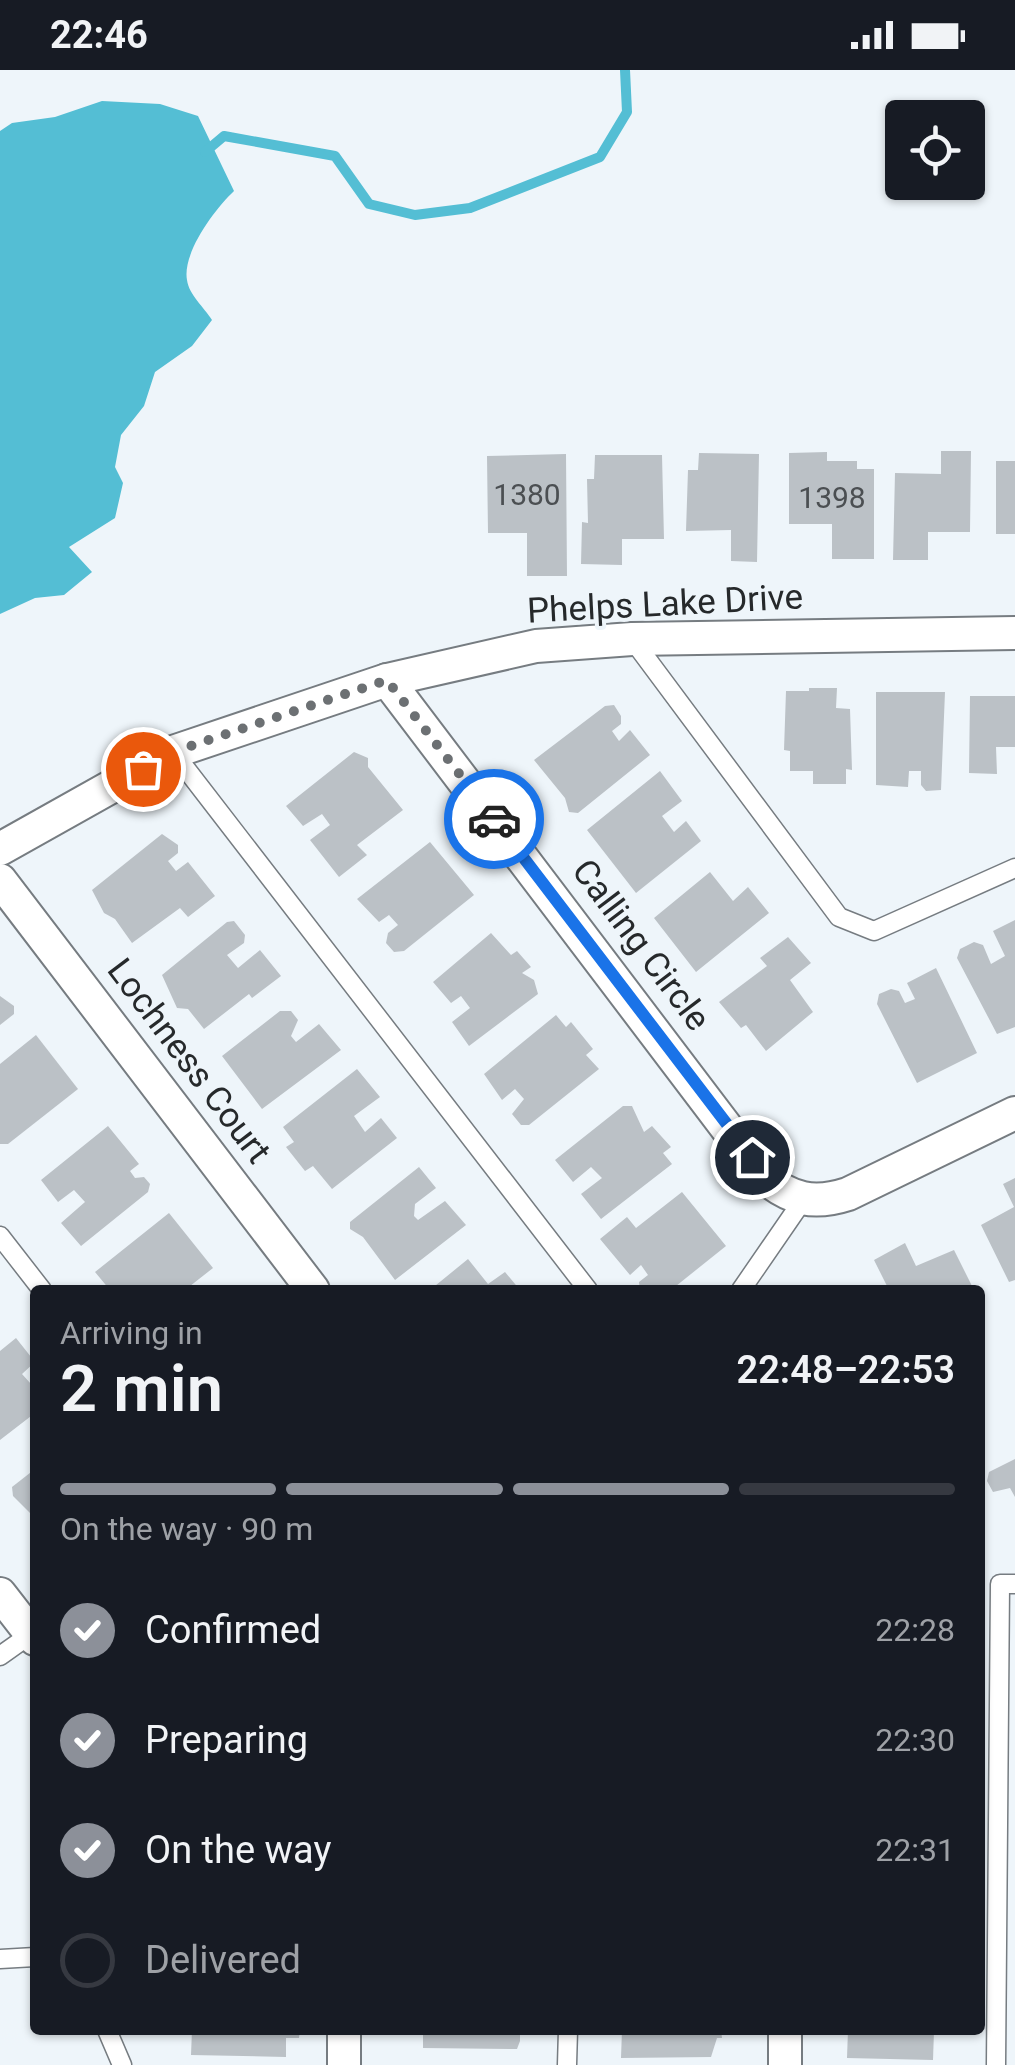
<!DOCTYPE html>
<meta charset="utf-8">
<style>
body{margin:0;font-family:Roboto,sans-serif;background:#242831;color:#f1f3f6;height:100vh;display:flex;flex-direction:column;font-size:38px;white-space:nowrap}
*{box-sizing:border-box;margin:0}
p{font-size:32px;color:#9ea1a6}
.icon{flex:none;width:55px;height:55px;fill:none;stroke:currentColor;stroke-width:2;stroke-linecap:round;stroke-linejoin:round}
.map{position:relative;flex:1;overflow:hidden}
.details{position:absolute;left:30px;top:1215px;width:955px;height:750px;display:flex;flex-direction:column;background:#171b24;border-radius:10px;box-shadow:0 2px 8px #0004}
.details>*{flex:none}
.tools{position:absolute;left:885px;top:30px;display:grid;gap:20px}
.tools a{display:grid;place-items:center;width:100px;height:100px;border-radius:10px;background:#171b24;box-shadow:0 2px 8px #0004;font-size:50px}
.pin{position:absolute;display:grid;place-items:center;width:85px;height:85px;color:#fff;margin:-42px;border:5px solid #fff;border-radius:50%;box-shadow:0 2px 10px #0007}
.courier{position:absolute;display:grid;place-items:center;width:100px;height:100px;margin:-50px;border:8px solid #1a73e8;border-radius:50%;background:#fff;color:#222;box-shadow:0 2px 12px #0007}
.overview em{font-style:normal;font-weight:600}
.overview div{display:flex;flex-direction:column-reverse}
.overview{display:flex;align-items:center;justify-content:space-between;height:170px;padding:0 30px}
h1{font-size:65px;font-weight:600;line-height:75px}
.bar{display:grid;grid-template-columns:repeat(4,1fr);gap:15px 10px;align-content:center;height:120px;padding:0 30px}
.bar i{height:12px;border-radius:8px;background:#363941}
.bar .selected{background:#8c9099}
.bar p{grid-column:span 4}
ol{padding:0 30px;list-style:none}
li{display:flex;align-items:center;gap:30px;height:110px}
li p{margin-inline-start:auto}
li .icon{padding:10px;border-radius:50%;background:#8c9099;color:#fff;stroke-width:4}
li:last-child{color:#9ea1a6}
li i{width:55px;height:55px;border:5px solid #363941;border-radius:50%}
.status{display:flex;justify-content:space-between;align-items:center;height:70px;padding:0 50px;background:#171b24;direction:ltr}
.status svg{height:28px;fill:currentColor}
.map>svg:first-child{display:block}
</style>
<div class="status"><b>22:46</b><svg viewBox="0 0 49 12"><path d="M0 12V9h3v3zM5 12V6h3v6zM10 12V3h3v9zM15 12V0h3v12zM26 1h20v11H26zM47 4h2v5h-2z"/></svg></div>
<div class="map">
<svg width="1015" height="1995" viewBox="0 0 1015 1995">
<rect width="100%" height="100%" fill="#eef5fa"/>
<path fill="#54bed4" d="M102 31 160 34 198 46 234 121C215 139 182 183 187 210 189 225 204 237 212 250L192 276 155 302 144 336 121 365 115 397 123 413 115 448 69 477 92 502 64 525 35 528 0 544V61L12 53 55 47Z"/>
<g fill="none" stroke-linecap="round" stroke-linejoin="round">
<path stroke="#54bed4" stroke-width="10" d="M205 82 224 66 335 86 369 134 415 145 470 138 600 87 627 42 625 0"/>
</g>
<g fill="#bbc1c6">
<path d="M941 381H971L970 462H928V490H893L895 403 941 404Z"/>
<path d="M827 382V391H857V399H874V489H832V454H789V383Z"/>
<path d="M699 383 759 384 757 492 731 491V460L686 461 688 400H698Z"/>
<path d="M566 384 567 506H527V463H488L487 386Z"/>
<path d="M595 385H662L664 469H622V495L581 494 582 452 588 453 587 409H594Z"/>
<rect x="996" y="391" width="19" height="73"/>
<path d="M809 618H837L836 638 850 639 852 700 846 699V714H813V701H790V681L784 680 786 621H809Z"/>
<path d="M876 622H945L941 720 926 721 921 715V701H909L908 717 876 715Z"/>
<path d="M970 626H1015V677H996L997 704 969 703Z"/>
<path d="M614 635 621 646V654L612 661 619 671 630 660 650 685 578 743 569 742 565 728 534 690 605 636Z"/>
<path d="M354 682 368 688V697L403 740 357 775 367 785 339 807 310 770 330 755 322 744 303 756 286 736Z"/>
<path d="M660 701 682 731 662 746 674 762 686 751 701 771 636 823 587 760Z"/>
<path d="M162 764 178 775V783L168 791 176 801 188 792 215 826 188 847 180 838 132 873 115 849 104 843 92 820Z"/>
<path d="M430 772 474 825 404 881 394 882 386 873 388 863 398 855 389 845 379 852 357 829Z"/>
<path d="M710 802 733 831 748 817 769 843 696 902 654 848Z"/>
<path d="M1015 850V957L997 964 957 888 960 879 974 872 983 875 991 894 1005 886 993 861Z"/>
<path d="M234 851 245 865 244 873 227 885 238 898 260 880 281 906 252 928 249 924 204 959 188 939 177 938 162 905 227 852Z"/>
<path d="M491 863 511 885 517 881 531 897 522 903 534 910 538 924 469 976 452 952 470 938 461 926 451 933 433 912Z"/>
<path d="M788 867 811 893 790 910 813 942 766 981 746 955 741 958 719 932 767 896 760 888Z"/>
<path d="M936 898 977 983 917 1013 877 934 879 924 891 919 899 921 905 933 915 929 907 913Z"/>
<path d="M0 926 14 936V944L0 955Z"/>
<path d="M280 941H291L298 950 291 966 296 972 319 954 341 980 262 1039 222 986Z"/>
<path d="M556 945 566 957 571 952 593 979 586 985 599 999 529 1055H521L512 1044 524 1029 515 1019 502 1030 484 1004Z"/>
<path d="M36 965 78 1019 8 1074H0V994Z"/>
<path d="M357 999 380 1027 354 1046 365 1062 381 1048 397 1068 332 1119 313 1096 305 1101 286 1077 294 1072 283 1057Z"/>
<path d="M623 1036H632L644 1062 652 1056 671 1077 663 1083 672 1094 601 1149 581 1124 602 1108 591 1097 573 1112 555 1090Z"/>
<path d="M108 1056 139 1094 130 1101 135 1108 144 1107 150 1114 148 1122 81 1176 61 1153 85 1132 74 1120 58 1132 41 1110Z"/>
<path d="M419 1097 436 1118 415 1134 414 1146 418 1150 445 1131 466 1155 395 1210 363 1167 350 1159V1152Z"/>
<path d="M1015 1108V1210L1009 1212 981 1155 1014 1137 1003 1114Z"/>
<path d="M682 1122 726 1176 671 1220H640L639 1212 648 1205 641 1195 630 1205 600 1169 627 1147 636 1158Z"/>
<path d="M169 1143 213 1198 185 1220H135L130 1215 110 1220 95 1202Z"/>
<path d="M905 1173 916 1196 954 1180 974 1220H889L874 1190Z"/>
<path d="M468 1189 488 1214 505 1202 520 1220H430Z"/>
<path d="M16 1268 35 1292 22 1304 31 1314 35 1310V1343L0 1370V1281Z"/>
<path d="M1015 1389V1427L1010 1418 993 1422 987 1411 989 1402Z"/>
<path d="M35 1399V1448L13 1426 12 1417Z"/>
<path d="M192 1960H300L299 1968H286V1987L191 1985Z"/>
<path d="M423 1960H520V1971L517 1979 423 1978Z"/>
<path d="M622 1960H721L722 1968H717L711 1987 621 1988Z"/>
<path d="M848 1960 934 1961 933 1990 847 1988Z"/>
</g>
<g fill="none" stroke-linecap="round" stroke-linejoin="round">
<g stroke="#767c81" stroke-width="21">
<g id="lane">
<path d="M632 569 839 847 874 861 1015 798"/>
<path d="M173 682 588 1220"/>
<path d="M0 1166 42 1220"/>
<path d="M741 1220 803 1130"/>
<path d="M0 1586 31 1564"/>
<path d="M0 1889 35 1887"/>
<path d="M107 1960 122 1995"/>
<path d="M567 1995 568 1960"/>
<path d="M996 1995 1000 1514H1015"/>
</g>
</g>
<g stroke="#767c81" stroke-width="36">
<g id="street">
<path d="M387 610 764 1107C791 1130 814 1135 848 1124L1015 1043"/>
<path d="M0 779 173 682 387 610 536 576 632 569 1015 563"/>
<path d="M0 810 313 1220"/>
<path d="M0 1524 35 1569"/>
<path d="M344 1995V1960"/>
<path d="M785 1995V1960"/>
</g>
</g>
<use href="#lane" stroke="#fff" stroke-width="18"/>
<use href="#street" stroke="#fff" stroke-width="32"/>
</g>
<g fill="none" stroke-linecap="round" stroke-linejoin="round">
<path stroke="#6c7073" stroke-width="10" stroke-dasharray="0 18" d="M143 699 173 682 387 610 494 749"/>
<path stroke="#1a73e8" stroke-width="12" d="M494 749 752 1087"/>
</g>
<g text-anchor="middle" dominant-baseline="central" stroke-width="8" stroke-linejoin="round" paint-order="stroke">
<g font-size="30" fill="#4b4f52">
<text x="527" y="424">1380</text>
<text x="832" y="427">1398</text>
</g>
<g font-size="35" fill="#26292b" stroke="#eef5fa">
<text transform="translate(665 534) rotate(-3)">Phelps Lake Drive</text>
<text transform="translate(641 875) rotate(53)">Calling Circle</text>
<text transform="translate(189 991) rotate(53)">Lochness Court</text>
</g>
</g>
</svg>
<div class="tools">
<a><svg class="icon" aria-label="locate" viewBox="0 0 24 24"><circle cx="12" cy="12" r="6"/><path d="M12 2v4M12 18v4M2 12h4M18 12h4"/></svg></a>
</div>
<div class="pin" style="left:143px;top:699px;background:#ea580c"><svg class="icon" aria-label="bag" viewBox="0 0 24 24"><path d="M5 8h14l-1 12H6zM9 8a3 3 0 0 1 6 0"/></svg></div>
<div class="pin" style="left:752px;top:1087px;background:#1f2937"><svg class="icon" aria-label="home" viewBox="0 0 24 24"><path d="M3 11l9-7 9 7M6 9v11h12V9"/></svg></div>
<div class="courier" style="left:494px;top:749px"><svg class="icon" aria-label="car" viewBox="0 0 24 24"><path d="M5 17H2v-5l4-1 3-4h7l3 4 3 1v5h-3M9 17h6M6 11h13"/><circle cx="7" cy="17" r="2"/><circle cx="17" cy="17" r="2"/></svg></div>
<section class="details">
<div class="overview"><div><h1>2 min</h1><p>Arriving in</p></div><em>22:48–22:53</em></div>
<div class="bar"><i class="selected"></i><i class="selected"></i><i class="selected"></i><i></i><p>On the way · 90 m</p></div>
<ol>
<li><svg class="icon" aria-label="check" viewBox="0 0 24 24"><path d="M5 12l5 5 9-10"/></svg>Confirmed<p>22:28</p></li>
<li><svg class="icon" aria-label="check" viewBox="0 0 24 24"><path d="M5 12l5 5 9-10"/></svg>Preparing<p>22:30</p></li>
<li><svg class="icon" aria-label="check" viewBox="0 0 24 24"><path d="M5 12l5 5 9-10"/></svg>On the way<p>22:31</p></li>
<li><i></i>Delivered</li>
</ol>
</section>
</div>
